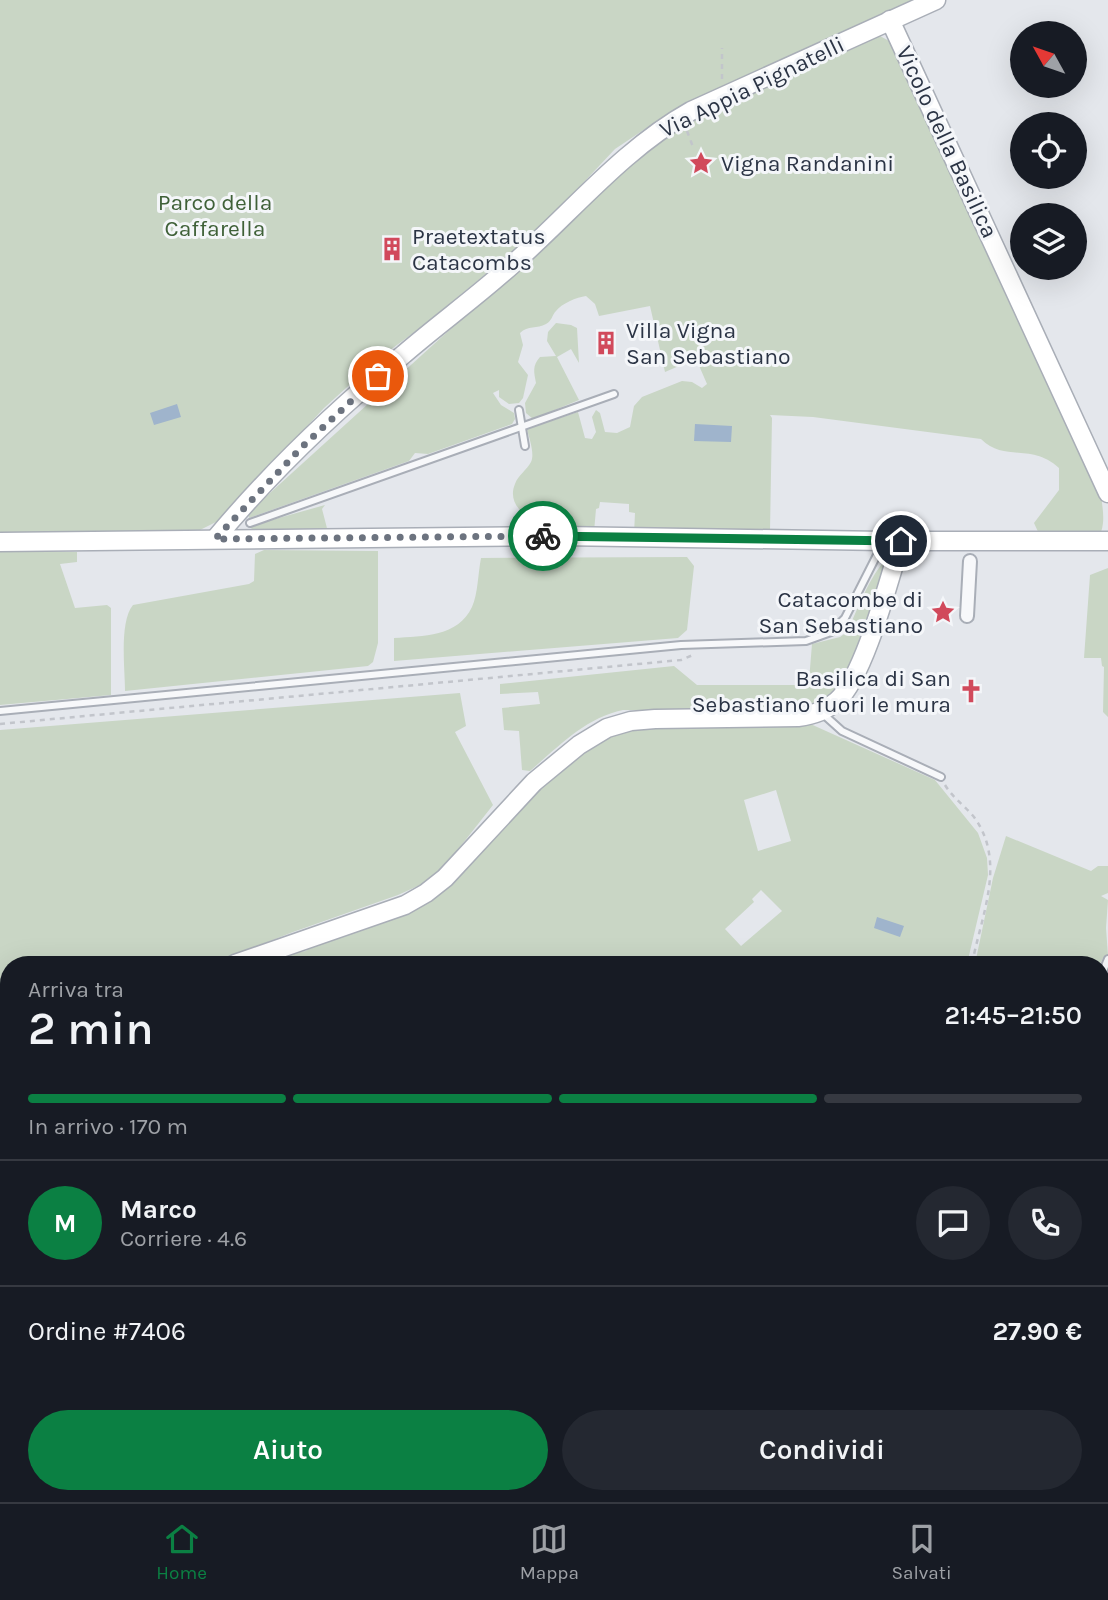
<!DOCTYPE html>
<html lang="it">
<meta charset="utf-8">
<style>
body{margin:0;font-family:Karla,sans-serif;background:#242831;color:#f1f3f6;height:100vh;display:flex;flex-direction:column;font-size:26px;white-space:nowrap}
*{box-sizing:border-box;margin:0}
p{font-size:23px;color:#9ea1a6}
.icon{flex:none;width:38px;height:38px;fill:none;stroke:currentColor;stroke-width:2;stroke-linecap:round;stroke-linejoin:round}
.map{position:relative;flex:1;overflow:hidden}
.details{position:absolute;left:0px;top:956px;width:1110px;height:548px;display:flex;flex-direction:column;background:#171b24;border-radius:28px 28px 0 0;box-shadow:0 7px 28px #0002}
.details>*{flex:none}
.needle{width:46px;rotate:310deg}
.buttons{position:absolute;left:1010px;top:21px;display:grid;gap:14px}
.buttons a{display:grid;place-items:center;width:77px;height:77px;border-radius:50%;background:#171b24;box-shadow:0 7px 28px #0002;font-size:35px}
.pin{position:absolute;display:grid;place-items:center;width:60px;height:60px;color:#fff;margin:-30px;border:4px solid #fff;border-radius:50%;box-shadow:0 2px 7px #0007}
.courier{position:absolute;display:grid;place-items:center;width:70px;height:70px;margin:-35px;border:5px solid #0b8043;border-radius:50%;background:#fff;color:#222;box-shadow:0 2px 9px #0007}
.headline em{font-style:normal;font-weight:600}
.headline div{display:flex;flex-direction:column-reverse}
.headline{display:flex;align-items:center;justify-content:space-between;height:119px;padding:0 28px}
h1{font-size:46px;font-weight:600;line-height:52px}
.bar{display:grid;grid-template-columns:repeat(4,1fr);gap:10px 7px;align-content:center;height:84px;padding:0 28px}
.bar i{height:9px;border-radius:5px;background:#363941}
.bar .selected{background:#0b8043}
.bar p{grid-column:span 4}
.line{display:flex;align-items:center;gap:18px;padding:0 28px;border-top:2px solid #363941}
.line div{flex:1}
.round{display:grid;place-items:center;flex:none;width:74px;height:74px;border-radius:37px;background:#242831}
.action{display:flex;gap:14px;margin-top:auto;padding:14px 28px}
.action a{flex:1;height:80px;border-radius:42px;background:#0b8043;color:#fff;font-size:28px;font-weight:600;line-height:80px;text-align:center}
.action a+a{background:#242831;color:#f1f3f6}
.tab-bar{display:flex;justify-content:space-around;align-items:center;height:98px;border-top:2px solid #363941;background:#171b24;font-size:19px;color:#9ea1a6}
.tab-bar a{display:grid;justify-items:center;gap:4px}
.tab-bar .selected{color:#0b8043}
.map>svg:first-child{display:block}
</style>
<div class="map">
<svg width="1108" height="1502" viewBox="0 0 1108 1502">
<rect width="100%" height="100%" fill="#e4e7ec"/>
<g fill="#c9d6c5" fill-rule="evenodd">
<path d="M0 0H915L720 88 657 121 615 149 538 231 424 325 378 359 324 408 220 520 198 531 0 536Z"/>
<path d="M880 36 891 42 1101 495C1103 512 1106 524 1098 539L1040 536 1034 523 1059 490V468C1030 442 1005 463 981 439L813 417 770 415 772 418 770 531 634 534 635 513 629 512V504L600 502 599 508 596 509 594 532C566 530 537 534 519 509 513 502 511 493 515 484 518 475 527 470 531 462 535 453 529 438 527 429L578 412 585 438 592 439 596 432 592 417 596 410 600 413 605 432 617 433 630 427 634 406 642 397 682 381 692 382 702 388 707 384 697 361 693 360 665 372 650 306 599 316 595 304 586 296C577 297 561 304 556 311 552 315 552 321 546 324 537 329 528 325 520 333L523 345 518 362 528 375 523 398 519 403 509 404 499 397V390L493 393 501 405 514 413 515 419 512 424 428 454 415 453 409 461 249 518 248 513 672 128Z"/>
<path d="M556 323 571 325 577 328 579 363 571 349 557 357 579 400 533 419 526 413 525 403 536 383C534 372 532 366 540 357L556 356 547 341 548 332Z"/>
<path d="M325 505 322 509 328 532 254 533 250 526Z"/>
<path d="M264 550 378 551V643L373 662 368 666 125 691C125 669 119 622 133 605L249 584 254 581 255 554Z"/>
<path d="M0 551 77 552V562L60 564 75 608 107 605 111 608V695L0 705Z"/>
<path d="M892 555 848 674 831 696 809 709 769 711 623 710C585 718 558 747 530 771L522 770 519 731 504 730 502 708 540 704 538 692 500 694V684L674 666 697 685H803L809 681 812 644 840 637 847 632C857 611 873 566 892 555Z"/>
<path d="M687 557 694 566 687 630 678 638 394 661V638C423 636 458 637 472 607 478 594 478 573 481 558Z"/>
<path d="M1108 568V717L1103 712 1104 667 1102 666 1101 658H1084L1090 575Z"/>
<path d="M460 693 466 726 455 732 493 805 456 852 430 879 420 885 398 895 293 932 211 964H9V1061L0 1065V730Z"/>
<path d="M806 722 935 780 978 833 987 858 988 875 967 964H251L290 949 299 952 306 951 313 941 407 909 521 800 610 731 657 724 780 726ZM776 790 791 841 758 851 744 800ZM761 890 782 911 741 946 725 929 754 902 752 899Z"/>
<path d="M1006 836 1091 871 1098 866H1108V893L1101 896 1108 900 1106 928 1108 956 1103 958 1100 964H975L993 878Z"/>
<path d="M1106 1002 1108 1059 1103 1076 1108 1078V1086L1101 1085V1021Z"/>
<path d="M1101 1099H1108V1304L1101 1303Z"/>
<path d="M1108 1382V1502H846L864 1494H1101V1389Z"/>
</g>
<g fill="#9fb4cc">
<path d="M177 404 181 417 154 425 150 413Z"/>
<path d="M695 424 732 426 731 442 694 441Z"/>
<path d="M877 917 904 926 900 937 874 928Z"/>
</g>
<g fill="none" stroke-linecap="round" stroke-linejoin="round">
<g stroke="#a9aeb7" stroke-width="10">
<g id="lane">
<path d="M519 410 525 446"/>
<path d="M250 523 614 394"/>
<path d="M0 711 681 645 806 641 831 632 845 618 883 543"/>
<path d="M822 713 842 731 941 777"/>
<path d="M1101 976 1108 959"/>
<path d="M1101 995 1108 997"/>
<path d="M1101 1093 1108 1095"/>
</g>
</g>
<g stroke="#a9aeb7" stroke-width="16">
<g id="street">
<path d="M967 616 970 561"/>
<path d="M84 1502 90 1494"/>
<path d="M348 1502 358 1494"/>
</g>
</g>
<g stroke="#a9aeb7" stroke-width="21">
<g id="secondary">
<path d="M890 20 1108 493"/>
<path d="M215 539C271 472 337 409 404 354 440 323 479 295 514 263 572 212 623 149 691 111L936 0"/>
<path d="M0 542 561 536 883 541H1108"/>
<path d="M235 964 405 905 426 893 445 878 534 782 579 745 607 728 631 721 655 719 798 717C813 715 826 711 837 701 865 675 889 579 901 541"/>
<path d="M0 1071 9 1067"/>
<path d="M0 1091 9 1088"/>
<path d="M1101 1313 1108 1315"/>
<path d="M1101 1367 1108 1356"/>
<path d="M816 1502 833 1494"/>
</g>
</g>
<g stroke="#c2c5cb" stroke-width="2.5" stroke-dasharray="5 5" stroke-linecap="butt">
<path d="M722 79V48"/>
<path d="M687 131 693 147"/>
<path d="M0 724 681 660 693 655"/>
<path d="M945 785C953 798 965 806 974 817 1007 862 981 916 972 964"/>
<path d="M1101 1448 1108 1446"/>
<path d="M992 1494 993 1502"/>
<path d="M917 1502 937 1494"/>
<path d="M944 1502 949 1494"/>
</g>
<use href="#lane" stroke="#f7f8fa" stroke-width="6"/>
<use href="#street" stroke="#f7f8fa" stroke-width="12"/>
<use href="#secondary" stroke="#fff" stroke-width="18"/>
</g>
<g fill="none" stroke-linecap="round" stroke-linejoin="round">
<path stroke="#6c737f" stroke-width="7" stroke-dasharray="0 12.6" d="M378 376 302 447 215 539 543 536"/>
<path stroke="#0b8043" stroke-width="9" d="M543 536 901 541"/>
</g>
<defs>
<g id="sight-bare" transform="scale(1.89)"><path d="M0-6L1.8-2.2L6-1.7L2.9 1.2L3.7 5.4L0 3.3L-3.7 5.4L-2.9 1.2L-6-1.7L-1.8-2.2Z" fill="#d1495b" stroke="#f4f6f9" stroke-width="2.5" paint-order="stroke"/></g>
<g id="building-bare" transform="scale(1.89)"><path d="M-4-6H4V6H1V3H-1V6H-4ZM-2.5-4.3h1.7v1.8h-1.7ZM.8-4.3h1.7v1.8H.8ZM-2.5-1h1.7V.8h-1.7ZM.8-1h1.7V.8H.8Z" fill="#d1495b" stroke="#f4f6f9" stroke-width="2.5" paint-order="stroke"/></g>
<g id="church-bare" transform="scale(1.89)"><path d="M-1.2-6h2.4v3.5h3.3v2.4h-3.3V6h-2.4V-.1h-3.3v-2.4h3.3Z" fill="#d1495b" stroke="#f4f6f9" stroke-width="2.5" paint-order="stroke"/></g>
</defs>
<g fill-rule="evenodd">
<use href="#sight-bare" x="701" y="163"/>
<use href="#building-bare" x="392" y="249"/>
<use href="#building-bare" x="606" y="343"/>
<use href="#sight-bare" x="943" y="612"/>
<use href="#church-bare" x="971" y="691"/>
</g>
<g text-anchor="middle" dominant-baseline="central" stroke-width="6" stroke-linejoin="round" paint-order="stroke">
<g font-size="23" fill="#2b3445" stroke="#f4f6f9">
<text transform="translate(752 87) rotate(-26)">Via Appia Pignatelli</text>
<text transform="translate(947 142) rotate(65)">Vicolo della Basilica</text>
</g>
<g font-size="23" fill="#2b3445" stroke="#f4f6f9" text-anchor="start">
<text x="721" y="163">Vigna Randanini</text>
<text x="412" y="236">Praetextatus<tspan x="412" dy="26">Catacombs</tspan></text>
<text x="626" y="330">Villa Vigna<tspan x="626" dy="26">San Sebastiano</tspan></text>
<text x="923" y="599" text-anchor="end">Catacombe di<tspan x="923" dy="26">San Sebastiano</tspan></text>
<text x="951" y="678" text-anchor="end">Basilica di San<tspan x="951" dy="26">Sebastiano fuori le mura</tspan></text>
</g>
<g font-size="23" fill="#3f6138" stroke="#f4f6f9">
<text x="215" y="202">Parco della<tspan x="215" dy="26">Caffarella</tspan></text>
</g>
</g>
</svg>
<div class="buttons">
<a><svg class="needle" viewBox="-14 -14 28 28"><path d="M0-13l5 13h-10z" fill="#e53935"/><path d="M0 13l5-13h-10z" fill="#9ea1a6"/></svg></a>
<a><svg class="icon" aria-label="locate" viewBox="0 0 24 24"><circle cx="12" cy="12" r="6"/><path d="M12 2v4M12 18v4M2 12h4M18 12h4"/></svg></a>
<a><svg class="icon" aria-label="layers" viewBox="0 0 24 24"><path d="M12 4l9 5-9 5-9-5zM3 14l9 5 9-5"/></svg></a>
</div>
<div class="pin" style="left:378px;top:376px;background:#ea580c"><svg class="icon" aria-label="bag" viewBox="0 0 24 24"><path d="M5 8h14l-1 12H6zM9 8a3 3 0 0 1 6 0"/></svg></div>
<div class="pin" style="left:901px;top:541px;background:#1f2937"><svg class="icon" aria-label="home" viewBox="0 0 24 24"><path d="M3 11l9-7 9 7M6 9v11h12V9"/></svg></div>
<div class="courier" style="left:543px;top:536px"><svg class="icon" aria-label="bike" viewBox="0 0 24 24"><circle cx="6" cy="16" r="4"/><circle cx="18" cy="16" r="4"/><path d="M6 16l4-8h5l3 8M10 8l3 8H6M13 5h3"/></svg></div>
<section class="details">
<div class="headline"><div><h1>2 min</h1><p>Arriva tra</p></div><em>21:45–21:50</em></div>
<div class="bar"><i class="selected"></i><i class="selected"></i><i class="selected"></i><i></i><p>In arrivo · 170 m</p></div>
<div class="line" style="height:126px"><b class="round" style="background:#0b8043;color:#fff">M</b><div><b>Marco</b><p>Corriere · 4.6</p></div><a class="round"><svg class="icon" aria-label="chat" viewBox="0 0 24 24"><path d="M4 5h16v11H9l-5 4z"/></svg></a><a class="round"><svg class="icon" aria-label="phone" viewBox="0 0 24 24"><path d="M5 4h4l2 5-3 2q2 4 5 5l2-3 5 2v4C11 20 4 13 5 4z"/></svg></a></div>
<div class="line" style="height:91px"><div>Ordine #7406</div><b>27.90 €</b></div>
<div class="action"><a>Aiuto</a><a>Condividi</a></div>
</section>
</div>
<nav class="tab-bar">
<a class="selected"><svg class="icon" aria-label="home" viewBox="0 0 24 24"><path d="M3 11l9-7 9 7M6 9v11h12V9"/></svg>Home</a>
<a><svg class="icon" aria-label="map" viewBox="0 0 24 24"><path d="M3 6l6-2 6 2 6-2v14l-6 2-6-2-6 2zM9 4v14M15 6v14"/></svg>Mappa</a>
<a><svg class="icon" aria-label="saved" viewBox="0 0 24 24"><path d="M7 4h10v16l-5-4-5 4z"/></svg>Salvati</a>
</nav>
